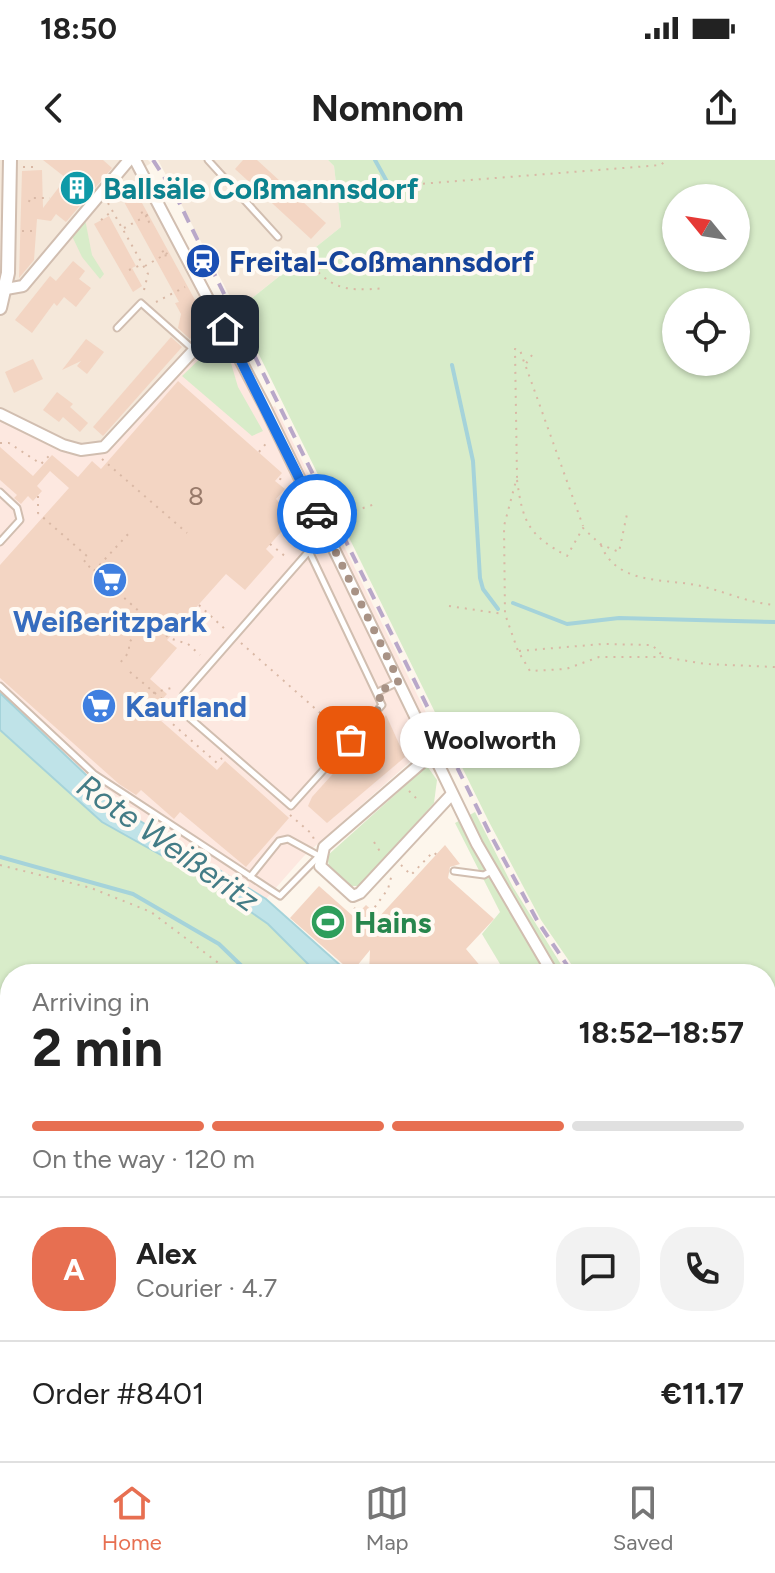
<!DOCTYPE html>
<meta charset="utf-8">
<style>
body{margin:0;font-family:Figtree,sans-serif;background:#f2f2f2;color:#222;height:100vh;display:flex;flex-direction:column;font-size:30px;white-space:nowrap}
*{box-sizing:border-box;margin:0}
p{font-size:26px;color:#767676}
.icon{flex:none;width:44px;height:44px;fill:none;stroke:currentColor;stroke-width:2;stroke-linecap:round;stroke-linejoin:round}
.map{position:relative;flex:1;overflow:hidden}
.side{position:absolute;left:0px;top:804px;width:776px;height:498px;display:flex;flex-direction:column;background:#fff;border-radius:32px 32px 0 0;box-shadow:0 2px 6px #0004}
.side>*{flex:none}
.needle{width:52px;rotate:300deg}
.buttons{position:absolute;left:662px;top:24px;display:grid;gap:16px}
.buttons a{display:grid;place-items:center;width:88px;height:88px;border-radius:50%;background:#fff;box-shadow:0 2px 6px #0004;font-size:40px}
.pin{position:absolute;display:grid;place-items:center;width:68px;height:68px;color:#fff;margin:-34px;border-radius:16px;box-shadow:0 4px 12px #0006}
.courier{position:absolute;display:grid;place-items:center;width:80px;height:80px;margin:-40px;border:6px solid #1a73e8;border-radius:50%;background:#fff;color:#222;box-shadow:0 2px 10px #0007}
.bubble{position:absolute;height:56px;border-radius:28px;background:#fff;box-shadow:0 2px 6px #0004;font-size:26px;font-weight:700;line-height:56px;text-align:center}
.headline em{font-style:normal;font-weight:700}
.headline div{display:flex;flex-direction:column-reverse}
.headline{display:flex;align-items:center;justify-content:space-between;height:136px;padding:0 32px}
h1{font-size:52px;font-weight:700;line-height:60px}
.bar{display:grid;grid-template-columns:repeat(4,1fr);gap:12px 8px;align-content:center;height:96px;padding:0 32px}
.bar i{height:10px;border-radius:6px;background:#e0e0e0}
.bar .current{background:#e76f51}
.bar p{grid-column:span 4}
.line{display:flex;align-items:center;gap:20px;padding:0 32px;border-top:2px solid #e0e0e0}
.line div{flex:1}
.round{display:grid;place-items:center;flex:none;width:84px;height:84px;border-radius:32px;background:#f2f2f2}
.status{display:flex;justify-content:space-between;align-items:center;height:56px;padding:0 40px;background:#fff;direction:ltr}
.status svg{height:22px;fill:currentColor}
header{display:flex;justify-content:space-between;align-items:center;height:104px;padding:0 32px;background:#fff;font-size:36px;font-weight:700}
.tab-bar{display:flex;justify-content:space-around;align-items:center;height:112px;border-top:2px solid #e0e0e0;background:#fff;font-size:22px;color:#767676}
.tab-bar a{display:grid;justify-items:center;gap:4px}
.tab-bar .current{color:#e76f51}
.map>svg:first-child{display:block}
</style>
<div class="status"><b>18:50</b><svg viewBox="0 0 49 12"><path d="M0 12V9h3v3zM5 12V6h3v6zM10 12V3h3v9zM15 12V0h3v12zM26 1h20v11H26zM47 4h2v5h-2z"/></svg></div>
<header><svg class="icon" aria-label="back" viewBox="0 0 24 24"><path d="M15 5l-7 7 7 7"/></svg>Nomnom<svg class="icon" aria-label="share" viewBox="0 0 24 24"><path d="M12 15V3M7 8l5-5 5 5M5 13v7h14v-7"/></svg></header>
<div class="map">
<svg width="775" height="1301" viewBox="0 0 775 1301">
<rect width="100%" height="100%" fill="#fdf6ec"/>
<g fill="#f5e8da">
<path d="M0 0H148L151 3 145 7 228 162 97 295 0 251Z"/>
<path d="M158 0H328L334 6 341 67 237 150Z"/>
</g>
<path fill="#fde8e0" d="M228 162 270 248 275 246 438 577 304 696 266 739 124 651 0 533V251L97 295Z"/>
<g fill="#d8ecc9" fill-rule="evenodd">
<path d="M328 0H775V1074L766 1064V814H578L541 760 488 660 237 150 341 67 334 6ZM676 38H736V98H676ZM676 142H736V202H676Z"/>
<path d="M85 59 92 95 104 114 100 119 82 97 72 76Z"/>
<path d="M212 187 228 193 238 227 263 271 252 276 182 216Z"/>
<path d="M0 570 39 606 268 764 318 814H10V983L0 992Z"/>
<path d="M427 606 437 620 434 643 359 726H349L329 706 327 696Z"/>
<path d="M475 652 513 727 567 814H506L482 774 500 752 455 663Z"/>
<path d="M766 1079 775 1089V1240L766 1236Z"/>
<path d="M766 1259 775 1262V1301H318L314 1294 316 1301H115L119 1292H766Z"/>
</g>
<path fill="#bfe3e8" stroke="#a5d3da" stroke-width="2" d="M0 533 124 651 266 739 350 814H318L268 764 202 718 102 662 0 570Z"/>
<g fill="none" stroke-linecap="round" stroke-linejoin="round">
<g stroke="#a5d3da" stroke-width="4">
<path d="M375 0 396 38"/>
<path d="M452 205 473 301 480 418 483 429 498 449"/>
<path d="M513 443 567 464 619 458 775 462"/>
<path d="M0 697 133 734 219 784 250 814"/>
<path d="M602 1301 604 1292"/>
</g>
</g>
<g fill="#f3d5c3">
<path d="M43 0H103L112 8 66 62 56 54 51 61 37 59 34 100 19 118 22 11 42 10 43 48 66 18Z"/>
<path d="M243 0H257L326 63 311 79 235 9Z"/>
<path d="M130 21 201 151 198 169 190 179 178 168 181 154 175 143 179 142 117 29Z"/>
<path d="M109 56 136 106 132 108 142 126 133 132 94 64Z"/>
<path d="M73 101 85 111 79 119 91 128 76 147 64 137 57 146 54 143 32 173 15 160 50 116 56 121Z"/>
<path d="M171 177 182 187 103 276 93 267Z"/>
<path d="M86 179 104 192 87 214 77 206 81 201 62 210Z"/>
<path d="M33 199 43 219 14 233 5 212Z"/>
<path d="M178 221 282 313 275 321 285 329 276 339 285 348 278 356 287 365 266 389 274 397 245 430 226 414 167 480 177 488 150 519 167 534 151 552 217 610 225 601 289 658 246 707 180 652 174 659 141 630 136 635 119 624 0 518V405L69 328 50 311 37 326 42 331 33 341 28 336 21 344 14 338 17 335 0 320V287L33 316 52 295 78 317 92 301 101 309Z"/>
<path d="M57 232 73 244 70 247 88 263 80 272 63 257 59 262 43 250Z"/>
<path d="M386 555 405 597 327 663 308 646 312 637Z"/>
<path d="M445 685 460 704 450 707 448 718 494 759 466 789 487 814H424L419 809 414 814H369L370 790 352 812 290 758 319 726 354 757 366 745 379 757Z"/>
</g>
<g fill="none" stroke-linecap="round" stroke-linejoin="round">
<g stroke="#d1beb0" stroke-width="9">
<g id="service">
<path d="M208 0 278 77"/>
<path d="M117 168 141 143 194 190"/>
<path d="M0 332 17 348 20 360 0 382"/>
<path d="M309 391 382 545 291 646 177 547 184 534Z"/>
<path d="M309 391 326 376"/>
<path d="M0 526 94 614 280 736 319 696 288 679 279 681 250 717"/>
<path d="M378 532 398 522"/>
<path d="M454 711 484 715 491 711"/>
<path d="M766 1108 775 1119"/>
</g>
</g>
<g stroke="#d1beb0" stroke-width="14">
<g id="minor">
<path d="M135 0 265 247 477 684 553 814"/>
<path d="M6 129 23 126 129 0"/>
<path d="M0 254 63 285 81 290 104 287 194 190 225 169"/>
<path d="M434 592 324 687 320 706 353 736 360 733 452 634"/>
</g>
</g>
<g stroke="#d1beb0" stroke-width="16">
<path id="tertiary" d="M0 148 8 113 10 0"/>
</g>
<g stroke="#d9b8a5" stroke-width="2" stroke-dasharray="2 6" stroke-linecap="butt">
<path d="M23 7H38"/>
<path d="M407 25 661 5 666 0"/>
<path d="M29 42 30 38H50"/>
<path d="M108 43 148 114 143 134"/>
<path d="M141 53 145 51 150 61 147 63"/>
<path d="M101 60 112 51"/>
<path d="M124 68 150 54"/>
<path d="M22 71H37"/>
<path d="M162 92 165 90 166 99"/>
<path d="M303 94C329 129 343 132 385 128"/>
<path d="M145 106 171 91"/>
<path d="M129 110 141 105"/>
<path d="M156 142 185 127"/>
<path d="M532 195 525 205 520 190 515 189 517 317 504 366 505 454 518 491 530 511 566 509 599 497H663L706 504 775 507"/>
<path d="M526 207 583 366"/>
<path d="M0 283H9L41 304 52 293"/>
<path d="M259 292 268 281"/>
<path d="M102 299 187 373"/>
<path d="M280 320 281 317"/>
<path d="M517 320C523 364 529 375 567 396L583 368 600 384 619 392 627 354H631"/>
<path d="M38 336V353L88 397 84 402 169 478 188 484 200 495"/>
<path d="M340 356 375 344"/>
<path d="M270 384 286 397"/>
<path d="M601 385C617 426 666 418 701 426 726 432 749 443 775 445"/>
<path d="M94 411 131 371"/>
<path d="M199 445 227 471"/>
<path d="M449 446 503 454"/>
<path d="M117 451 138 470 129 483V492L120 503"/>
<path d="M241 483 344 574"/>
<path d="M519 491 603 484 652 485 663 496"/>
<path d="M130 512 168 544"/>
<path d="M153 533 171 528"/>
<path d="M157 551 167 559 172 554"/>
<path d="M167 559 217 603 222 598"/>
<path d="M409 631 416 638"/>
<path d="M290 655 312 674 315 682"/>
<path d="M374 682 381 693"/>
<path d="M0 705 91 728 151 752 233 814"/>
<path d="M401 705 411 715 433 692 437 695"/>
<path d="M354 748 360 752 372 751 388 729 392 714"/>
<path d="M766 1269 775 1271"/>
<path d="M612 1301 613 1292"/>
</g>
<use href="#service" stroke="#fff" stroke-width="5"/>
<use href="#minor" stroke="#fff" stroke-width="10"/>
<use href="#tertiary" stroke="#fff" stroke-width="12"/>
<g stroke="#b9a8c9" stroke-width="4" stroke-dasharray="12 8" stroke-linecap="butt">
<path d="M153 0 174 32 489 672 538 762 573 814"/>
<path d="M766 1072 775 1082"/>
</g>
</g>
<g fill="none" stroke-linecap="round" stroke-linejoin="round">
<path stroke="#a89285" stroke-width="8" stroke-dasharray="0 14.4" d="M317 354 399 521 378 532 382 545 351 580"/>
<path stroke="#1a73e8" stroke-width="10" d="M225 169 317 354"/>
</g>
<defs>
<g id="building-disc" transform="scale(1.8)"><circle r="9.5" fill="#0f9aa8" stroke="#fffaf3"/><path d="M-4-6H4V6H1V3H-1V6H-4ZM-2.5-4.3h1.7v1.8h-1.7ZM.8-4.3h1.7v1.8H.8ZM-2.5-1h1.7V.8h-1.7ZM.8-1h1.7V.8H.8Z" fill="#fff"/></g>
<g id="station-disc" transform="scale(1.8)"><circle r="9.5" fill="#1a4fb4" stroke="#fffaf3"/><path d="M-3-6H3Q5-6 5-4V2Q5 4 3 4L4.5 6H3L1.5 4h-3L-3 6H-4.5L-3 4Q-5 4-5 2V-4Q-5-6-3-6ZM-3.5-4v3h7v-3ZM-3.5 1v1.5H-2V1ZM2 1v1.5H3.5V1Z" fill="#fff"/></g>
<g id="supermarket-disc" transform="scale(1.8)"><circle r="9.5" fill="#3f7fe0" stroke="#fffaf3"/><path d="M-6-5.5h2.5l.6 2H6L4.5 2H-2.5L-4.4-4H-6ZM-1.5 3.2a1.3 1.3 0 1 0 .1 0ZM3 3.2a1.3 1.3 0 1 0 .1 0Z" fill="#fff"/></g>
<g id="stadium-disc" transform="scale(1.8)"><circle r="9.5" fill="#2e9e5b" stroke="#fffaf3"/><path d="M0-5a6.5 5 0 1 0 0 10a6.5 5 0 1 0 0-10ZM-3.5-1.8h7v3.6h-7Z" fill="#fff"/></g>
</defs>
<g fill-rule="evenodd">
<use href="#building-disc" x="77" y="28"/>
<use href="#station-disc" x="203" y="101"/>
<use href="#supermarket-disc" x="110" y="420"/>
<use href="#supermarket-disc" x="99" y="546"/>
<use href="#stadium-disc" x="328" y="762"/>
</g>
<g text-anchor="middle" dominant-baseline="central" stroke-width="8" stroke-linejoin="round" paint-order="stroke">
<g font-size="26" fill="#987a6a">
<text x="196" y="336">8</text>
</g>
<g font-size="30" font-weight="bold" fill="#0d838f" stroke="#fffaf3" text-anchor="start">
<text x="103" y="28">Ballsäle Coßmannsdorf</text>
</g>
<g font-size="30" font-weight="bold" fill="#164399" stroke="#fffaf3" text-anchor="start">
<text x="229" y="101">Freital-Coßmannsdorf</text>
</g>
<g font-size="30" font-weight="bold" fill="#366cbe" stroke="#fffaf3">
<text x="110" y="461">Weißeritzpark</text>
<text x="125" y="546" text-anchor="start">Kaufland</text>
</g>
<g font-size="30" font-weight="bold" fill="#27864d" stroke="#fffaf3" text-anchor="start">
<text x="354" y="762">Hains</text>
</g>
<g font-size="32" font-style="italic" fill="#437c86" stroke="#fffaf3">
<text transform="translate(168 683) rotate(35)">Rote Weißeritz</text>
</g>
</g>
</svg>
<div class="buttons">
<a><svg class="needle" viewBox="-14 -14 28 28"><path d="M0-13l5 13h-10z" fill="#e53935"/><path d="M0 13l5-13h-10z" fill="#767676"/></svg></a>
<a><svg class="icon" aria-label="locate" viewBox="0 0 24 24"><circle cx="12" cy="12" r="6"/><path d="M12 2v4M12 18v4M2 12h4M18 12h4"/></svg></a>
</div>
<div class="pin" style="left:351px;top:580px;background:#ea580c"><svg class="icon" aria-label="bag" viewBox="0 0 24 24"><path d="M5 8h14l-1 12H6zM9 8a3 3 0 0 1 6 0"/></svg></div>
<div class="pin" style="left:225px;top:169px;background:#1f2937"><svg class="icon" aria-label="home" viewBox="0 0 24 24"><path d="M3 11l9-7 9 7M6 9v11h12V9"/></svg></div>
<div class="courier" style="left:317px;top:354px"><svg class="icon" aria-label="car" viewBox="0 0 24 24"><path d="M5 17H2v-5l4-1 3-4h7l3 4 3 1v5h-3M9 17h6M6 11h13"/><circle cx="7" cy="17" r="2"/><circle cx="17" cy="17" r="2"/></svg></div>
<div class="bubble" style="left:400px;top:552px;width:180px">Woolworth</div>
<section class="side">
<div class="headline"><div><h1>2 min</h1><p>Arriving in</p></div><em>18:52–18:57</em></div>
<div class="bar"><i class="current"></i><i class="current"></i><i class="current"></i><i></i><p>On the way · 120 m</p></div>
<div class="line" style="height:144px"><b class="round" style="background:#e76f51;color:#fff">A</b><div><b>Alex</b><p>Courier · 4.7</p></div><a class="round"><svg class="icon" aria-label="chat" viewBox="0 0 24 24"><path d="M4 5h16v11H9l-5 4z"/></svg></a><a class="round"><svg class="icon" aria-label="phone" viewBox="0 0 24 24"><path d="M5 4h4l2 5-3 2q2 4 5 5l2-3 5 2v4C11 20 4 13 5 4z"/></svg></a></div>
<div class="line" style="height:104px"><div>Order #8401</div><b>€11.17</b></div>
</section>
</div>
<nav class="tab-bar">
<a class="current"><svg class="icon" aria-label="home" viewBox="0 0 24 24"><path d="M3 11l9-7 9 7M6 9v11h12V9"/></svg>Home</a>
<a><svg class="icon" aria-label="map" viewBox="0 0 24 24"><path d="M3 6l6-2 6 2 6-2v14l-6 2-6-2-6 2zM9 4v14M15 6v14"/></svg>Map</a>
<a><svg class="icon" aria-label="saved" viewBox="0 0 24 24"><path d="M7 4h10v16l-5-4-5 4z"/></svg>Saved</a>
</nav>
